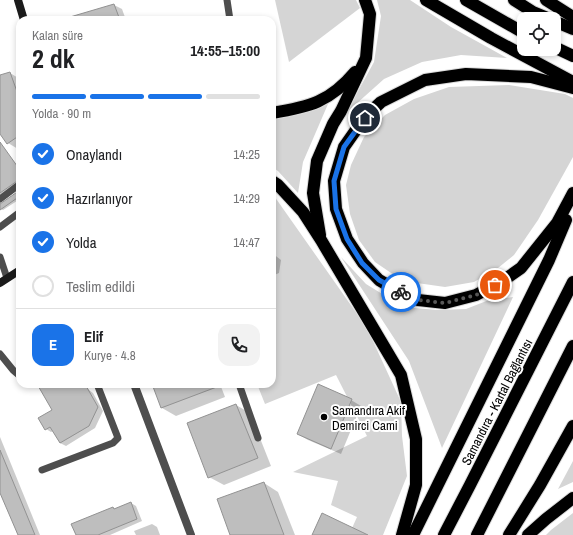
<!DOCTYPE html>
<html lang="tr">
<meta charset="utf-8">
<style>
body{margin:0;font-family:"Archivo Narrow",sans-serif;background:#f2f2f2;color:#202124;height:100vh;display:flex;flex-direction:column;font-size:15px;white-space:nowrap}
*{box-sizing:border-box;margin:0}
p{font-size:13px;color:#757577}
.icon{flex:none;width:22px;height:22px;fill:none;stroke:currentColor;stroke-width:2;stroke-linecap:round;stroke-linejoin:round}
.map{position:relative;flex:1;overflow:hidden}
.sheet{position:absolute;left:16px;top:16px;width:260px;height:372px;display:flex;flex-direction:column;background:#fff;border-radius:12px;box-shadow:0 2px 6px #0003}
.sheet>*{flex:none}
.tools{position:absolute;left:517px;top:12px;display:grid;gap:8px}
.tools a{display:grid;place-items:center;width:44px;height:44px;border-radius:8px;background:#fff;box-shadow:0 2px 6px #0003;font-size:20px}
.pin{position:absolute;display:grid;place-items:center;width:34px;height:34px;color:#fff;margin:-17px;border:2px solid #fff;border-radius:50%;box-shadow:0 1px 4px #0007}
.courier{position:absolute;display:grid;place-items:center;width:40px;height:40px;margin:-20px;border:3px solid #1a73e8;border-radius:50%;background:#fff;color:#222;box-shadow:0 1px 5px #0007}
.headline em{font-style:normal;font-weight:700}
.headline div{display:flex;flex-direction:column-reverse}
.headline{display:flex;align-items:center;justify-content:space-between;height:68px;padding:0 16px}
h1{font-size:26px;font-weight:700;line-height:30px}
.bar{display:grid;grid-template-columns:repeat(4,1fr);gap:6px 4px;align-content:center;height:48px;padding:0 16px}
.bar i{height:5px;border-radius:3px;background:#e0e0e0}
.bar .active{background:#1a73e8}
.bar p{grid-column:span 4}
.line{display:flex;align-items:center;gap:10px;padding:0 16px;border-top:1px solid #e0e0e0}
.line div{flex:1}
.round{display:grid;place-items:center;flex:none;width:42px;height:42px;border-radius:12px;background:#f2f2f2}
ol{padding:0 16px;list-style:none}
li{display:flex;align-items:center;gap:12px;height:44px}
li p{margin-inline-start:auto}
li .icon{padding:4px;border-radius:50%;background:#1a73e8;color:#fff;stroke-width:4}
li:last-child{color:#757577}
li i{width:22px;height:22px;border:2px solid #e0e0e0;border-radius:50%}
.map>svg:first-child{display:block}
</style>
<div class="map">
<svg width="573" height="535" viewBox="0 0 573 535">
<rect width="100%" height="100%" fill="#fff"/>
<g fill="#d5d5d5">
<path d="M275 0H356L360 8 289 62Z"/>
<path d="M377 0H410L451 27 507 58 461 55 422 62 384 79 346 113 374 62 381 16Z"/>
<path d="M509 85 565 94 573 98V157L538 220 514 255 498 268 474 282 445 287 417 283 394 275 375 262 359 240 350 214 346 185 351 165 364 137 385 115 414 99 449 87Z"/>
<path d="M328 104 303 162 298 193 278 171 272 167V117Z"/>
<path d="M272 193 367 328 401 402 402 436 407 476 383 535H349L357 517 331 505 338 481 293 472 367 436 336 375 265 404 257 384H272Z"/>
<path d="M341 257 366 284 392 300 414 308 438 310 466 309 489 300 513 297 442 448 409 361Z"/>
<path d="M573 461V482L558 489Z"/>
<path d="M573 513V535H546L551 530Z"/>
</g>
<g fill="#0003">
<path d="M114 5 122 9 126 20H64Z"/>
<path d="M10 73 20 79V148L18 149 8 143 0 132V76Z"/>
<path d="M7 153 20 170V181L0 197V158Z"/>
<path d="M20 191V199L3 210 1 209 0 205Z"/>
<path d="M272 253 281 260 279 273 272 276Z"/>
<path d="M38 384H81L93 393 103 411 95 428 66 446 60 443 53 431 51 432 46 429 53 411Z"/>
<path d="M153 384H220L225 397 176 416 162 408Z"/>
<path d="M351 400 361 406 341 454 308 440 298 434Z"/>
<path d="M236 405 250 413 271 466 224 485 209 477Z"/>
<path d="M0 437 40 535H18L0 490Z"/>
<path d="M264 483 278 492 295 535H231Z"/>
<path d="M131 503 136 506 142 521 110 535H77L113 508 115 509Z"/>
<path d="M152 524 157 527 160 535H136L134 531Z"/>
</g>
<g fill="#bebebe" stroke="#929292">
<path d="M114 4 120 20H71L70 17Z"/>
<path d="M10 72 20 100V135L7 144 0 134V75Z"/>
<path d="M0 142 20 170V179L0 193Z"/>
<path d="M20 190V196L0 210V204Z"/>
<path d="M37 384H85L98 407 89 426 60 443 50 427 45 430 38 418 52 410Z"/>
<path d="M152 384H222V385L161 408Z"/>
<path d="M318 384 352 399 331 449 297 434Z"/>
<path d="M236 404 258 458 208 478 187 423Z"/>
<path d="M0 450 35 535H18L0 493Z"/>
<path d="M264 482 284 535H230L217 499Z"/>
<path d="M131 502 137 519 98 535H76L71 524 113 507 114 509Z"/>
<path d="M322 513 368 535H312Z"/>
</g>
<g fill="none" stroke-linecap="round" stroke-linejoin="round">
<g stroke="#dbdbdb" stroke-width="14">
<g id="highway">
<path d="M426 0 491 38 573 82"/>
<path d="M466 0 524 33"/>
<path d="M514 0 533 12 550 19"/>
<path d="M546 0 573 17"/>
<path d="M554 21 573 29"/>
<path d="M554 47 573 56"/>
<path d="M573 88 531 77 466 74 425 80 381 102 365 117 344 147 334 181 336 209 347 239 363 263 379 280 396 290 418 300 445 303 476 295 504 280 521 268 557 223 573 193"/>
<path d="M272 113C309 107 330 102 355 72"/>
<path d="M272 181 278 185 303 212 321 240 401 375 416 439V485L402 535"/>
<path d="M320 235 313 193 317 161 333 124 341 111 366 58 370 14 365 0"/>
<path d="M413 535 549 260 566 220"/>
<path d="M444 535 470 485 573 282"/>
<path d="M477 535 573 346"/>
<path d="M509 535 540 485 573 426"/>
<path d="M528 535 546 519 573 498"/>
</g>
</g>
<g stroke="#4e4e4e" stroke-width="7">
<path d="M227 0 230 20"/>
<path d="M0 199 20 184"/>
<path d="M0 227 20 212"/>
<path d="M0 257 7 278"/>
<path d="M0 354 13 370 20 376"/>
<path d="M239 384 258 438"/>
<path d="M42 470 113 443 118 438 97 384"/>
</g>
<path stroke="#4e4e4e" stroke-width="8" d="M134 384 191 535"/>
<g stroke="#1b1b1b" stroke-width="8">
<path d="M18 0 24 20"/>
<path d="M0 283 20 270"/>
</g>
<use href="#highway" stroke="#000" stroke-width="12"/>
</g>
<g fill="none" stroke-linecap="round" stroke-linejoin="round">
<path stroke="#595959" stroke-width="4" stroke-dasharray="0 7.2" d="M401 292 418 300 445 303 476 295 495 285"/>
<path stroke="#1a73e8" stroke-width="5" d="M365 118 344 147 334 181 336 209 347 239 362 263 379 280 401 292"/>
</g>
<circle fill="#000" stroke="#fff" stroke-width="1.5" cx="324" cy="417" r="4"/>
<g text-anchor="middle" dominant-baseline="central" stroke-width="4" stroke-linejoin="round" paint-order="stroke">
<g font-size="13" fill="#000" stroke="#fff">
<text transform="translate(497 402) rotate(-63)">Samandıra - Kartal Bağlantısı</text>
</g>
<g font-size="13" fill="#000" stroke="#fff" text-anchor="start">
<text x="332" y="410">Samandıra Akif<tspan x="332" dy="15">Demirci Cami</tspan></text>
</g>
</g>
</svg>
<div class="tools">
<a><svg class="icon" aria-label="locate" viewBox="0 0 24 24"><circle cx="12" cy="12" r="6"/><path d="M12 2v4M12 18v4M2 12h4M18 12h4"/></svg></a>
</div>
<div class="pin" style="left:495px;top:285px;background:#ea580c"><svg class="icon" aria-label="bag" viewBox="0 0 24 24"><path d="M5 8h14l-1 12H6zM9 8a3 3 0 0 1 6 0"/></svg></div>
<div class="pin" style="left:365px;top:118px;background:#1f2937"><svg class="icon" aria-label="home" viewBox="0 0 24 24"><path d="M3 11l9-7 9 7M6 9v11h12V9"/></svg></div>
<div class="courier" style="left:401px;top:292px"><svg class="icon" aria-label="bike" viewBox="0 0 24 24"><circle cx="6" cy="16" r="4"/><circle cx="18" cy="16" r="4"/><path d="M6 16l4-8h5l3 8M10 8l3 8H6M13 5h3"/></svg></div>
<section class="sheet">
<div class="headline"><div><h1>2 dk</h1><p>Kalan süre</p></div><em>14:55–15:00</em></div>
<div class="bar"><i class="active"></i><i class="active"></i><i class="active"></i><i></i><p>Yolda · 90 m</p></div>
<ol>
<li><svg class="icon" aria-label="check" viewBox="0 0 24 24"><path d="M5 12l5 5 9-10"/></svg>Onaylandı<p>14:25</p></li>
<li><svg class="icon" aria-label="check" viewBox="0 0 24 24"><path d="M5 12l5 5 9-10"/></svg>Hazırlanıyor<p>14:29</p></li>
<li><svg class="icon" aria-label="check" viewBox="0 0 24 24"><path d="M5 12l5 5 9-10"/></svg>Yolda<p>14:47</p></li>
<li><i></i>Teslim edildi</li>
</ol>
<div class="line" style="height:72px"><b class="round" style="background:#1a73e8;color:#fff">E</b><div><b>Elif</b><p>Kurye · 4.8</p></div><a class="round"><svg class="icon" aria-label="phone" viewBox="0 0 24 24"><path d="M5 4h4l2 5-3 2q2 4 5 5l2-3 5 2v4C11 20 4 13 5 4z"/></svg></a></div>
</section>
</div>
